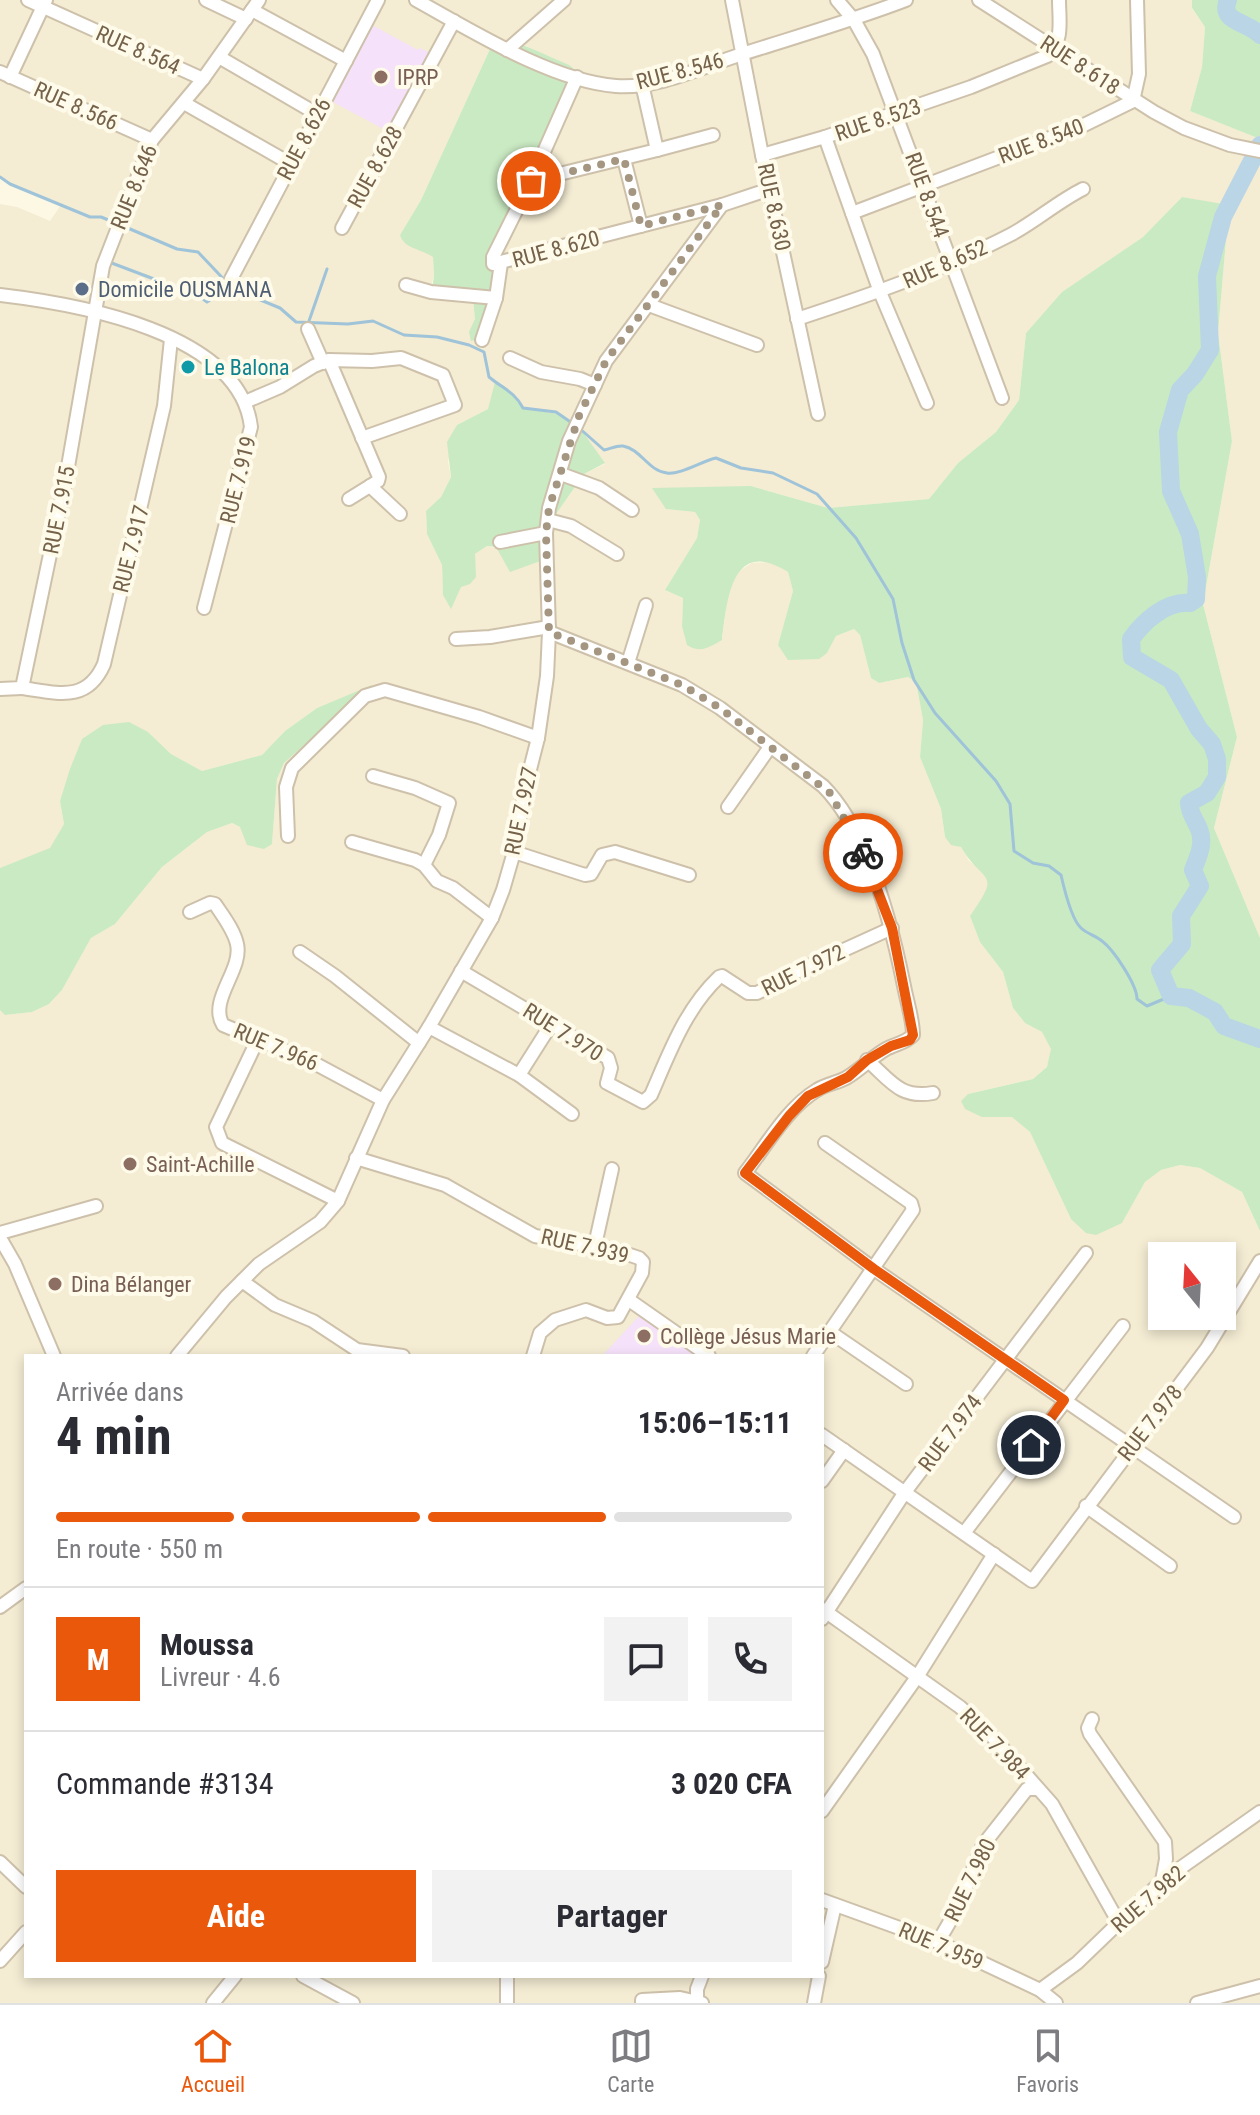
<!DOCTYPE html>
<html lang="fr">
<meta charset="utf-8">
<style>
body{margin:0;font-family:"Roboto Condensed",sans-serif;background:#f2f2f3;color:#2b2b33;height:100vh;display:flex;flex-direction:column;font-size:30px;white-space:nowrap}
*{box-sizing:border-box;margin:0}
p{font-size:26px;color:#7c7c81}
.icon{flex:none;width:44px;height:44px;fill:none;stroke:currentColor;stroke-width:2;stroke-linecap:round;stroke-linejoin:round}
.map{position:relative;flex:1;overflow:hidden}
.panel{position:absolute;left:24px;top:1354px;width:800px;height:624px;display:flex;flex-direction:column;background:#fff;border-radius:0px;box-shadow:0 4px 12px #0003}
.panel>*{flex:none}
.needle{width:52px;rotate:342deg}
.buttons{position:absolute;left:1148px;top:1242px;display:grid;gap:16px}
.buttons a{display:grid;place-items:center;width:88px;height:88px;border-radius:0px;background:#fff;box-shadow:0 4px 12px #0003;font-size:40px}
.pin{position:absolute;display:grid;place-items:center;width:68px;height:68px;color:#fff;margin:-34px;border:4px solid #fff;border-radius:50%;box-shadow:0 2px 8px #0007}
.courier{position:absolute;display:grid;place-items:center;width:80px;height:80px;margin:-40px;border:6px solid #ea580c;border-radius:50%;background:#fff;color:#222;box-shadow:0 2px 10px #0007}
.overview em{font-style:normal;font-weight:700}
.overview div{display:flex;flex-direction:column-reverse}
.overview{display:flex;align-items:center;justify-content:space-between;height:136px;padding:0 32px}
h1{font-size:52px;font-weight:700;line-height:60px}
.bar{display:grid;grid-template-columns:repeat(4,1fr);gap:12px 8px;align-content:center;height:96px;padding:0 32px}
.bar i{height:10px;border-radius:6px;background:#e1e1e2}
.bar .selected{background:#ea580c}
.bar p{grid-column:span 4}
.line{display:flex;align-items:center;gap:20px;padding:0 32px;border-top:2px solid #e1e1e2}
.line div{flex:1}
.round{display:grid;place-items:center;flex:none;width:84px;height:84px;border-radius:0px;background:#f2f2f3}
.cta{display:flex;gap:16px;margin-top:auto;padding:16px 32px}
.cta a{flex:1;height:92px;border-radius:0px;background:#ea580c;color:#fff;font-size:32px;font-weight:700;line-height:92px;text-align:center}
.cta a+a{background:#f2f2f3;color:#2b2b33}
.dock{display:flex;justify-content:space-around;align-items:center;height:112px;border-top:2px solid #e1e1e2;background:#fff;font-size:22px;color:#7c7c81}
.dock a{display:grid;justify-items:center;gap:4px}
.dock .selected{color:#ea580c}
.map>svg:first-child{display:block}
</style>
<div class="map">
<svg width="1260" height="2003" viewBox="0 0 1260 2003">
<rect width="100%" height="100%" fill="#fcf8e4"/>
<path fill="#f4ecd3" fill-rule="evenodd" d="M0 0H1192V9L1205 27 1202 67 1190 111 1260 139V938L1214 828 1237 737 1203 604 1232 441 1218 333 1229 206 1182 197 1143 237 1062 292 1026 333 1019 400 996 432 958 463 929 499 828 508 751 486 666 509 695 512 700 520 697 538 665 590 683 598 682 626 722 640 728 592 736 573 752 563 772 562 788 572 793 591 778 645 827 653 836 636 854 629 860 635 871 678 879 683 908 677 916 682 923 720 920 757 941 809 945 837 961 847 969 861 986 873 989 882 988 891 970 916 980 942 1003 972 1013 1008 1025 1023 1042 1032 1052 1049 1047 1067 1033 1079 968 1094 982 1117 1012 1116 1030 1132 1071 1219 1122 1223 1145 1182 1161 1170 1180 1165 1200 1168 1242 1192 1260 1231V2003H0V1009L5 1015 32 1012 49 1004 62 990 91 938 115 924 162 867 207 832 232 823 272 844 277 779 284 763 369 687 317 708 285 731 262 755 202 771 171 754 148 732 82 739 60 801 64 824 50 849 0 868V204L17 207 50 221 61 205 10 184 0 177ZM503 40 517 42 553 58 497 261 471 341 475 319 473 300 431 285 434 276 433 257 400 235 421 200 490 49ZM505 387 517 397 523 408 535 412 542 410 605 464 584 474 556 514 543 560 487 546 475 554 443 595 442 565 427 534 426 511 441 497 451 477 448 462 457 425 488 409ZM1162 1256H1222V1316H1162ZM26 1356H822V1976H26Z"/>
<g fill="#f5e1f9">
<path d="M372 25 418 50 420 48 432 54 389 132 331 101Z"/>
<path d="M639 1316 696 1356H602Z"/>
</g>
<g fill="#caeac3">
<path d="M1192 0H1260V139L1190 111 1202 67 1205 27 1192 8Z"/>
<path d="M503 40C524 43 548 56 569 65L573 68 575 82 497 261 501 274 480 339 471 341 469 332 475 319 473 300 432 289 434 276 433 257C422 249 404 249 400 235L421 200 490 49Z"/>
<path d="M1182 197 1229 205 1218 333 1232 441 1203 604 1237 737 1214 828 1260 938V1231L1242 1192 1200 1168 1180 1165 1161 1170 1145 1182 1122 1223 1096 1235 1086 1233 1071 1219 1030 1132 1012 1117H982L965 1109 961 1101 968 1094 1033 1079 1047 1067 1051 1049 1042 1032 1025 1023 1013 1008 1003 972 980 942 970 916C1003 869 983 885 961 847L951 845 945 837 941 809 920 757 923 720 916 682 908 677 879 683 871 678 860 635 854 629 836 636 827 653 819 659 788 660 778 645 793 591 788 572C731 536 727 601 722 640 709 647 701 654 687 645L682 626 683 598 665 590 697 538 700 520 695 512 666 509 652 488 751 486 828 508 929 499 958 463 996 432 1019 400 1026 333 1062 292 1143 237Z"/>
<path d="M495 382C507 385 517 397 523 408L563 415 582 431 605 463 584 474 556 514 543 560 510 572 496 547 487 546 475 554 476 577 470 584 461 587 451 609 443 595 442 565 427 534 426 511 441 497 451 477 447 442 457 425 488 409Z"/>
<path d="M372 685 284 763 277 779 272 844 264 849 247 845 240 827 232 823 207 832 162 867 115 924 91 938 62 990 49 1004 32 1012 5 1015 0 1010V868L50 848 64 824 60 801 70 769 82 739 103 725 129 722 148 732 171 754 202 771 262 755 285 731 317 708Z"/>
</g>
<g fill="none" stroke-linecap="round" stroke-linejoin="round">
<g stroke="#9fc3d8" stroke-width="3">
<path d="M0 177 10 184 90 217H101L116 223"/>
<path d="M123 226 177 249 198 252 233 289 280 308 296 322 348 324 373 321 404 335 437 337 469 345 484 352 489 377C502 388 515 392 523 408L556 412 572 423"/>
<path d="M109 262 199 296 207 302 216 296 225 299 233 289"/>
<path d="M309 321 327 269"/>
<path d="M578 427 604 450C610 449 617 445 623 446 641 449 648 471 667 473 680 475 702 461 716 458L741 468 773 473 817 494 856 538 893 599 902 643 914 680 935 713 996 781 1010 804 1014 851 1033 863 1049 866 1061 875C1064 888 1071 919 1081 928 1086 933 1096 936 1102 941 1114 950 1137 985 1137 999L1147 1006 1171 996"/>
</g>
<g stroke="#b9d5e6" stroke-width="18">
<path d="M1228 0C1219 23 1248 21 1260 35"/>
<path d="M1260 145 1223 217 1207 276 1210 350 1195 374 1180 390 1168 432 1171 491 1190 534 1197 577 1196 599 1190 603C1166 601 1144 621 1131 639L1132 657 1171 680 1199 729 1212 744 1217 759V777L1207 793 1189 803C1190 815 1195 819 1199 829 1205 843 1198 857 1193 870L1200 886 1181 916 1182 944 1160 970 1171 996 1189 998 1215 1012 1224 1026 1260 1039"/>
</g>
<g stroke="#cec1ab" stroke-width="16">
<g id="minor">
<path d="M28 0 203 79"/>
<path d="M206 0 246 19"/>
<path d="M416 0C472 31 552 81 616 86 657 89 700 68 739 55 795 37 851 21 906 0"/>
<path d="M732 0 762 155 818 414"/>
<path d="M837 0 854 20 873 54 1002 398"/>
<path d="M979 0 1154 112 1184 128 1230 145 1260 151"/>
<path d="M252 10 346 61"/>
<path d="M507 50 564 0"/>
<path d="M219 57 317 114"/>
<path d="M0 72 152 140"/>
<path d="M10 77 46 0"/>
<path d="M577 77 531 181 493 257V264L722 205 770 189"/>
<path d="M184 103 291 164"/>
<path d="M657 150 713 135"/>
<path d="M762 155 825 137"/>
<path d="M624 159 641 226"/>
<path d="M531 181 657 150 642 84"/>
<path d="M852 213 1084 125 1133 101 1139 74 1137 0"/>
<path d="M342 228 454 21"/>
<path d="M231 279 378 0"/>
<path d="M406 285 431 292 496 298"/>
<path d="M0 295C77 304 240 332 251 427L204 608"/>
<path d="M649 305 757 345"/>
<path d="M797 319C870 295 942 270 1010 235 1035 222 1057 202 1083 189"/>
<path d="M308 329 323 363"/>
<path d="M482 340 496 298 501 263"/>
<path d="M510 358 541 372 580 379 595 385"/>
<path d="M329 360 379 477 378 481 349 499"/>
<path d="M245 402 280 387 314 366 329 360 372 361 401 358 443 375 455 405 362 438"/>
<path d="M927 403 880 292 825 137 971 87 1047 56C1064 42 1059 20 1059 0"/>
<path d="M561 474 599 488 632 510"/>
<path d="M370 486 400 514"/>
<path d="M548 520 571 526 617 554"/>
<path d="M500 542 546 533"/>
<path d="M549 632 682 685 720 708 823 786C868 831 892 926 904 986 907 1002 913 1019 913 1035 906 1043 895 1044 886 1049 872 1057 860 1070 846 1078 837 1083 826 1084 817 1090 787 1108 766 1146 745 1173L874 1269 1234 1517"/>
<path d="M456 639 490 637 549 627"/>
<path d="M628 663 646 605"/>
<path d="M22 688C58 693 87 703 104 664L164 406 171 339"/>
<path d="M0 689 22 688 66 478 103 266 152 140 203 79 259 0"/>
<path d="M373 776 415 788 449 803 439 835 424 865"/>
<path d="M728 807 770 747"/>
<path d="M288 836 286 787 292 768 365 696 385 690 479 717 538 738"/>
<path d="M352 842 415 860 424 865 437 881 453 888 492 918"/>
<path d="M514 852 585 875 591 874 602 855 615 852 689 875"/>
<path d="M190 912 210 903 215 904C223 916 234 930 237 944 243 970 208 1000 223 1025L314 1063 383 1100"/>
<path d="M300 952 335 976 419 1043"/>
<path d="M461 971 608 1058 611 1068 607 1083 643 1102 651 1095C669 1054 685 1009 719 977L722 976 748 993H757L802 969 892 928"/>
<path d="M429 1027 519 1075 572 1114"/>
<path d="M257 1041 216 1127 222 1143 338 1201"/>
<path d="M867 1060C891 1081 900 1099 933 1093"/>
<path d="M519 1075 552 1023"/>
<path d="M356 1158 445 1185 535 1236 615 1250 639 1258 643 1262 642 1273 618 1317 607 1318 586 1310 555 1320 540 1333 533 1356"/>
<path d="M0 1233 96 1206"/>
<path d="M0 1238 15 1264 54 1356"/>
<path d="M595 1245 612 1169"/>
<path d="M242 1281 275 1305 313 1321 357 1350 403 1356"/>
<path d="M629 1300 709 1356"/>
<path d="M830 1332 906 1384"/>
<path d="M177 1356 226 1297 259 1264 320 1222 338 1201 383 1100 429 1027 492 918 503 890 514 852 525 789 538 738 547 676 549 632 546 533 549 508 569 441 606 361 722 205"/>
<path d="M813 1356 913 1210 911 1203 825 1143"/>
<path d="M822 1435 1032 1581 1207 1348 1260 1261"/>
<path d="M822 1481 844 1450"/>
<path d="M1086 1506 1170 1566"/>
<path d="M964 1533 1123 1326"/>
<path d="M0 1607 26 1588"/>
<path d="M822 1609 960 1707 990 1734 1052 1804 1119 1923"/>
<path d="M822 1619 905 1492 1086 1253"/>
<path d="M1092 1719 1088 1728 1090 1734 1165 1842 1166 1859 1162 1881"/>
<path d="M822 1811 917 1677 994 1554"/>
<path d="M0 1862 26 1887"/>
<path d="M822 1900 938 1942 1040 1990 1056 2003"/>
<path d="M938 1942 956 1911 983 1845 1027 1789H1037"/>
<path d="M0 1961 26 1932"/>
<path d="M822 1962 835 1905"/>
<path d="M303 1976 353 2003"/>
<path d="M507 1976V2003"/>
<path d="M1040 1990 1077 1963 1162 1881 1260 1812"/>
<path d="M213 2003 235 1976"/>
<path d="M642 2003V2000L680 1998 702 2003"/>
<path d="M697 2003V1989L702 1976"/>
<path d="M814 2003 819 1976"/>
<path d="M1197 2003 1260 1986"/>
</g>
</g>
<use href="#minor" stroke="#fff" stroke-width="12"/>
</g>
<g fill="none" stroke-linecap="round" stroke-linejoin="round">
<path stroke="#a49680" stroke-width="8" stroke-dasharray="0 14.4" d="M531 181 624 159 641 226 722 205 606 361 579 416 549 508 546 533 549 632 682 685 720 708 830 793 863 853"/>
<path stroke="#ea580c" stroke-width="10" d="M863 853 892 928 913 1035 910 1040 891 1046 867 1060 848 1077 808 1096 789 1116 745 1173 874 1269 1064 1400 1031 1445"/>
</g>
<g fill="#8d6e63" stroke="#fffbea" stroke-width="3">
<circle cx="381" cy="77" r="8"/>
<circle cx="130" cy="1164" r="8"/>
<circle cx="55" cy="1284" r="8"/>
<circle cx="644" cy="1336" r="8"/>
</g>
<circle fill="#5c6f8a" stroke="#fffbea" stroke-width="3" cx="82" cy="289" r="8"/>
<circle fill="#0f9aa8" stroke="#fffbea" stroke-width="3" cx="188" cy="367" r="8"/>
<g text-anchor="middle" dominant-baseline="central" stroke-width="8" stroke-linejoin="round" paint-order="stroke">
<g font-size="22" fill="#75624a" stroke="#fffbea">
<text transform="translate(138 50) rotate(24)">RUE 8.564</text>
<text transform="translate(1080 65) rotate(33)">RUE 8.618</text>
<text transform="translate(680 71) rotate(-15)">RUE 8.546</text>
<text transform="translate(76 106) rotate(24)">RUE 8.566</text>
<text transform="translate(878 120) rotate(-19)">RUE 8.523</text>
<text transform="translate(304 139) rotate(-62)">RUE 8.626</text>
<text transform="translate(1041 141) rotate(-21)">RUE 8.540</text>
<text transform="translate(375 167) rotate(-61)">RUE 8.628</text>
<text transform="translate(134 187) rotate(-68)">RUE 8.646</text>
<text transform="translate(927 195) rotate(70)">RUE 8.544</text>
<text transform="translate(774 207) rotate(78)">RUE 8.630</text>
<text transform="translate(556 249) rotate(-15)">RUE 8.620</text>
<text transform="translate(945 264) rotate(-24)">RUE 8.652</text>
<text transform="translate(238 480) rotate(-76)">RUE 7.919</text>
<text transform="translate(59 510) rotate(-79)">RUE 7.915</text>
<text transform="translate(131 549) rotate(-76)">RUE 7.917</text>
<text transform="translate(521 811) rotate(-78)">RUE 7.927</text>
<text transform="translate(803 970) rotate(-26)">RUE 7.972</text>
<text transform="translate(563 1032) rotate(32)">RUE 7.970</text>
<text transform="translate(276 1047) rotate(23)">RUE 7.966</text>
<text transform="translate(585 1246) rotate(13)">RUE 7.939</text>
<text transform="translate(1150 1423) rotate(-52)">RUE 7.978</text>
<text transform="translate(950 1433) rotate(-53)">RUE 7.974</text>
<text transform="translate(995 1744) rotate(46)">RUE 7.984</text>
<text transform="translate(970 1880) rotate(-64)">RUE 7.980</text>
<text transform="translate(1148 1899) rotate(-41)">RUE 7.982</text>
<text transform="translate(941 1946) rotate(23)">RUE 7.959</text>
</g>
<g font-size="22" fill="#785e54" stroke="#fffbea" text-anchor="start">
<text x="397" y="77">IPRP</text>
<text x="146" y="1164">Saint-Achille</text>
<text x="71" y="1284">Dina Bélanger</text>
<text x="660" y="1336">Collège Jésus Marie</text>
</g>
<g font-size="22" fill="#4e5e75" stroke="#fffbea" text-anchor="start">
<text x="98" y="289">Domicile OUSMANA</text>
</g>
<g font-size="22" fill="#0d838f" stroke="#fffbea" text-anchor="start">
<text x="204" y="367">Le Balona</text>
</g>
</g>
</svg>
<div class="buttons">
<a><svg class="needle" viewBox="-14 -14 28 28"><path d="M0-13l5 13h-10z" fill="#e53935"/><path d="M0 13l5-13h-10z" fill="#7c7c81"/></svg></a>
</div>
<div class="pin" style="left:531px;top:181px;background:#ea580c"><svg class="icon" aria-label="bag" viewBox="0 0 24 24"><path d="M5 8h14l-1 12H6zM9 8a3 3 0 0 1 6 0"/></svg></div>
<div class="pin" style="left:1031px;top:1445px;background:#1f2937"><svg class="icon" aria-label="home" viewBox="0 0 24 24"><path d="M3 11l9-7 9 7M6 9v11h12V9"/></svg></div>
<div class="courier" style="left:863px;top:853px"><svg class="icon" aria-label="bike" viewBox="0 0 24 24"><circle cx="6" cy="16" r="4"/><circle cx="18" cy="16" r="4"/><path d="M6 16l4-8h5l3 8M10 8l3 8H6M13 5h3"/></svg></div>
<section class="panel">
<div class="overview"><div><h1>4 min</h1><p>Arrivée dans</p></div><em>15:06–15:11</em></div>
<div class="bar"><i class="selected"></i><i class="selected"></i><i class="selected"></i><i></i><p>En route · 550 m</p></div>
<div class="line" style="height:144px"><b class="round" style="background:#ea580c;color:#fff">M</b><div><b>Moussa</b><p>Livreur · 4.6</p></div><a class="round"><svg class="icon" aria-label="chat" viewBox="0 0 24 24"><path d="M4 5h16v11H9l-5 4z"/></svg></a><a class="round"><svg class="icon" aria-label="phone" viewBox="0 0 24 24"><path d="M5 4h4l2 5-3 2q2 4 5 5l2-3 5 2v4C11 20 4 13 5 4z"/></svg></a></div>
<div class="line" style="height:104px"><div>Commande #3134</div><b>3 020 CFA</b></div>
<div class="cta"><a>Aide</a><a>Partager</a></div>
</section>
</div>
<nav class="dock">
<a class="selected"><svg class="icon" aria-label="home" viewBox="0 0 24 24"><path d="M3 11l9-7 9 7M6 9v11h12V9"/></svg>Accueil</a>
<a><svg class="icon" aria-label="map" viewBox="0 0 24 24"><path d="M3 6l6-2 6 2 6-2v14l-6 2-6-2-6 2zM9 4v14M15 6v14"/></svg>Carte</a>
<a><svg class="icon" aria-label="saved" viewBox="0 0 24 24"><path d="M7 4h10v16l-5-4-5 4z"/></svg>Favoris</a>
</nav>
